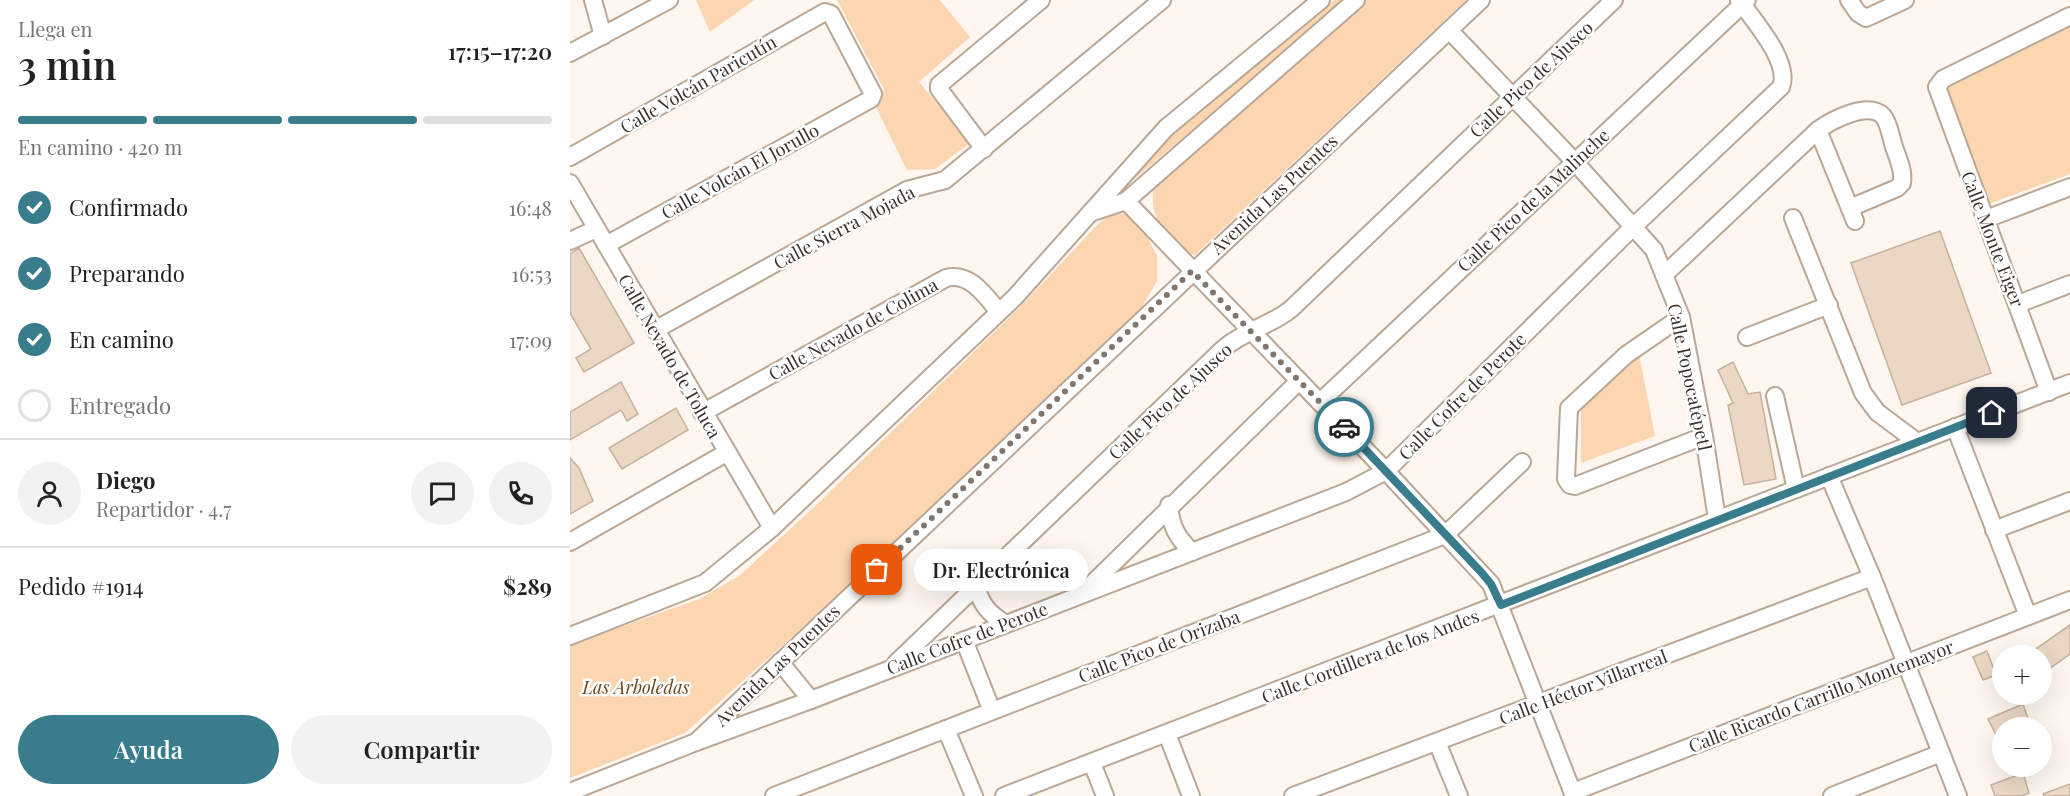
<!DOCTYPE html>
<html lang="es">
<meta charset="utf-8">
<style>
body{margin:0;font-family:"Playfair Display",serif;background:#f2f2f2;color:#222;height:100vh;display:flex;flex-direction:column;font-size:22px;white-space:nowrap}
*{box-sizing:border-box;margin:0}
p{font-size:20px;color:#767676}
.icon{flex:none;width:33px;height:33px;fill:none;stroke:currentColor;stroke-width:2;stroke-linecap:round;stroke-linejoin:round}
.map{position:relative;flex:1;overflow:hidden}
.panel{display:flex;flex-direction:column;background:#fff;width:570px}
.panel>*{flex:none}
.controls{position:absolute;left:1422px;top:645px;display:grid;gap:12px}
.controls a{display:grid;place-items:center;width:60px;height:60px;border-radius:50%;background:#fff;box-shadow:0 6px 24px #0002;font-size:30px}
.pin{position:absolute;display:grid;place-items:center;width:51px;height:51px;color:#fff;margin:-26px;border-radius:12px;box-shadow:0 3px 9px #0006}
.courier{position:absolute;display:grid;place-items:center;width:60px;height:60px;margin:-30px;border:4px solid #397c8c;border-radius:50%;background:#fff;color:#222;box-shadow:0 2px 8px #0007}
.bubble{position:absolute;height:42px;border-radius:21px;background:#fff;box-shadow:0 6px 24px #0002;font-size:20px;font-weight:600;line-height:42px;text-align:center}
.headline em{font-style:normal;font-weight:600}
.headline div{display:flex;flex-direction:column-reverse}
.headline{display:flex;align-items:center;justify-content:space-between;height:102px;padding:0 18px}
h1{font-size:39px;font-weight:600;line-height:45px}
.bar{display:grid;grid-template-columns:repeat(4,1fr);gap:9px 6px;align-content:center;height:72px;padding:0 18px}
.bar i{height:8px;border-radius:4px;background:#e0e0e0}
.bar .current{background:#397c8c}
.bar p{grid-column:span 4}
.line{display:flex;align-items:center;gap:15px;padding:0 18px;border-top:2px solid #e0e0e0}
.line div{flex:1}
.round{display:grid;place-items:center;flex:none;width:63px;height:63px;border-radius:32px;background:#f2f2f2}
ol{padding:0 18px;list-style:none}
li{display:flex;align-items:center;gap:18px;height:66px}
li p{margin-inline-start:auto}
li .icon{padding:6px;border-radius:50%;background:#397c8c;color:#fff;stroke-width:4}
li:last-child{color:#767676}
li i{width:33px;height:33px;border:3px solid #e0e0e0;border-radius:50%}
.cta{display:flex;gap:12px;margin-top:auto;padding:12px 18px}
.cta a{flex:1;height:69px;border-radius:36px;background:#397c8c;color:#fff;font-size:24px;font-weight:600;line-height:69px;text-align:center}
.cta a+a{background:#f2f2f2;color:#222}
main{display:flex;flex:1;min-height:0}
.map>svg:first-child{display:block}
</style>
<main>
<section class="panel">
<div class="headline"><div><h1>3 min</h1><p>Llega en</p></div><em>17:15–17:20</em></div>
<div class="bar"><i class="current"></i><i class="current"></i><i class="current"></i><i></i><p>En camino · 420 m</p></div>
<ol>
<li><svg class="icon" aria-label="check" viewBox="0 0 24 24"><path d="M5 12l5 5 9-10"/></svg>Confirmado<p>16:48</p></li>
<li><svg class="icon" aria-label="check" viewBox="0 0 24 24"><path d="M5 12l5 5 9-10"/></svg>Preparando<p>16:53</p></li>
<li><svg class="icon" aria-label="check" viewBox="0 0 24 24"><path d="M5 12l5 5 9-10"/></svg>En camino<p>17:09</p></li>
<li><i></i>Entregado</li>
</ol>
<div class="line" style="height:108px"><a class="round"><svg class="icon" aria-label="person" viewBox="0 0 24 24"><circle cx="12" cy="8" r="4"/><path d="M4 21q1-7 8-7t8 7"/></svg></a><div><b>Diego</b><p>Repartidor · 4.7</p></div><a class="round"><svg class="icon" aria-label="chat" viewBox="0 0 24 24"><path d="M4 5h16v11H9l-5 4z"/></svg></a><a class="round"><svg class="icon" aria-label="phone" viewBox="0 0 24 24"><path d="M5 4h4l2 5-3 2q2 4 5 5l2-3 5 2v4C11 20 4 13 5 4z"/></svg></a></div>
<div class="line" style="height:78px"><div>Pedido #1914</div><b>$289</b></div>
<div class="cta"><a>Ayuda</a><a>Compartir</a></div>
</section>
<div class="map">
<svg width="1500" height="796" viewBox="0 0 1500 796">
<rect width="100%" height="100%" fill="#fef6ef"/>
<g fill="#fcd6b1">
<path d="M126 0H184L140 32Z"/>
<path d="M267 0H370L400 37 349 82 400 143 365 169 337 170 306 107 314 89Z"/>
<path d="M764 0H779L548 192 546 190 604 132Z"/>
<path d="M794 0H896L625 255 619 254C595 228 578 223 584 185Z"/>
<path d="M1500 20V174L1419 204 1369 87Z"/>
<path d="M542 214H556L569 223 587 255V281L572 307 264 599 115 733 0 778V645L129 599 169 576 242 509 452 305 529 223Z"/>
<path d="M1069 354 1085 436 1011 463V410Z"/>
</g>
<g fill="#ebd7c4" stroke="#c4b19f" stroke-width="1.5">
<path d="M1370 231 1421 373 1332 405 1281 263Z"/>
<path d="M9 248 64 343 14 372 6 358 21 349 0 313V254Z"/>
<path d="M1163 362 1178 394 1190 392 1206 479 1174 485 1158 405 1163 403 1148 370Z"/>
<path d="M51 382 68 414 57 421 51 410 0 440V412Z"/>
<path d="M106 408 118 430 52 469 39 448Z"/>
<path d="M0 458 9 468 23 501 0 514Z"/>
<path d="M1500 625V654L1472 674V656H1456Z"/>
<path d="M1417 651 1426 675 1413 680 1403 657Z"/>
<path d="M1453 704 1460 724 1452 728H1432V737L1428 739 1418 719Z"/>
<path d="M1453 773 1459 793 1452 796H1425L1421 785Z"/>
<path d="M1500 784V796H1474L1473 794Z"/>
</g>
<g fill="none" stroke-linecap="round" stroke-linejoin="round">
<g stroke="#baa795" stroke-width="20">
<g id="minor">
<path d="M23 0 33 36"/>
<path d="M1279 0 1288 13 1296 18 1335 0"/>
<path d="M879 30 1004 161 1084 250 1111 317 1134 436 1147 519"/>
<path d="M0 53 99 0"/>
<path d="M1248 130C1262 120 1298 101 1313 116 1319 123 1321 137 1324 147 1328 158 1334 171 1332 183L1327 188 1280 208"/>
<path d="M414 149 369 89V85L471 0"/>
<path d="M0 157 255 12 261 14 303 94 301 99 36 245"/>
<path d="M0 183 202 528"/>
<path d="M556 201 816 471 921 584 1004 796"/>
<path d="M523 212 556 201 786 0"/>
<path d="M1223 218 1293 393 1307 412 1347 442"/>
<path d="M1416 219 1500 187"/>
<path d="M0 241 26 229"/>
<path d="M1094 275 1248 130 1285 221"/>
<path d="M1448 304 1500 284"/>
<path d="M1111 317 1056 355 999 408 996 479 1000 485 1005 486 1134 436"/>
<path d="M85 330 337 190 375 180 592 0"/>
<path d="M1177 337 1259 305"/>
<path d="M1479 392 1367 87 1373 79 1500 16"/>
<path d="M1205 396 1226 489"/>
<path d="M750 402 1177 0"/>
<path d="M132 413 376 278C400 272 415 295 429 312"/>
<path d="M1385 427 1458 616"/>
<path d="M1259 476 1302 577 1388 796"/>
<path d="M599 505C601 527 607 537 622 552"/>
<path d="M1424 530 1500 501"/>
<path d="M0 542 156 453"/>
<path d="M406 584C410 604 419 614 436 624"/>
<path d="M518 588 729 381"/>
<path d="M0 636 135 583 202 528 445 297 596 128 751 0"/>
<path d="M394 640 422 711"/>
<path d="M210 662 241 700"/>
<path d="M326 663 653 349C673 331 700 326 721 309L1044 0"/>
<path d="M376 729 404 796"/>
<path d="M597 734 621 796"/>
<path d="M126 742 241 700 776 492 816 471 1063 227 1211 87C1221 62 1184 21 1169 0"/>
<path d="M867 742 889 796"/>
<path d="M522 763 535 796"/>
<path d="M0 792 126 742 911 0"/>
<path d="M1003 792 1500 600"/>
<path d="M204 796 875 535 952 462"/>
<path d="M434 796 1500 383"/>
<path d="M723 796 1302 577"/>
<path d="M1262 796 1371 753"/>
</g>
</g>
<use href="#minor" stroke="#fff" stroke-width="16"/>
</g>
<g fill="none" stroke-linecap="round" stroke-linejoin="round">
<path stroke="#7e766f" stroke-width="6" stroke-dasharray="0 10.8" d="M307 570 622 271 774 427"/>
<path stroke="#397c8c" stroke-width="8" d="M774 427 911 572 921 584 931 605 1422 413"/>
</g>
<g text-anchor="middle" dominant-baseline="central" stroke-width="5" stroke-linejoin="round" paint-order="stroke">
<g font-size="18" fill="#39312a" stroke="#fff">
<text transform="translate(961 79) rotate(-43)">Calle Pico de Ajusco</text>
<text transform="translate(128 84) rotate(-30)">Calle Volcán Paricutín</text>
<text transform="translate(170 171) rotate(-29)">Calle Volcán El Jorullo</text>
<text transform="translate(704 194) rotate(-43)">Avenida Las Puentes</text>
<text transform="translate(963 200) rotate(-43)">Calle Pico de la Malinche</text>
<text transform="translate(274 227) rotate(-28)">Calle Sierra Mojada</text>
<text transform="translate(1423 239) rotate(69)">Calle Monte Eiger</text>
<text transform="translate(283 329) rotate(-29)">Calle Nevado de Colima</text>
<text transform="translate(100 356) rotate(60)">Calle Nevado de Toluca</text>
<text transform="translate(1120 377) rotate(78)">Calle Popocatépetl</text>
<text transform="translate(892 396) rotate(-45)">Calle Cofre de Perote</text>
<text transform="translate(600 401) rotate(-43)">Calle Pico de Ajusco</text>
<text transform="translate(397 638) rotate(-21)">Calle Cofre de Perote</text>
<text transform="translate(589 646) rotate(-21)">Calle Pico de Orizaba</text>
<text transform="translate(800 656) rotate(-21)">Calle Cordillera de los Andes</text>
<text transform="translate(207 665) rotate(-44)">Avenida Las Puentes</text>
<text transform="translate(1013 687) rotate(-21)">Calle Héctor Villarreal</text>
<text transform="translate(1251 696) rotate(-21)">Calle Ricardo Carrillo Montemayor</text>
</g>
<g font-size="18" font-style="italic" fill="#6c461d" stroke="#fff">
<text x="66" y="687">Las Arboledas</text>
</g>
</g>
</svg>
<div class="controls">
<a>+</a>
<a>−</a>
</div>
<div class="pin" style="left:307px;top:570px;background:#ea580c"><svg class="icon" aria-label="bag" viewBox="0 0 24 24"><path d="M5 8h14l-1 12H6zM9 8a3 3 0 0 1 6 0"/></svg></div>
<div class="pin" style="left:1422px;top:413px;background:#1f2937"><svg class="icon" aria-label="home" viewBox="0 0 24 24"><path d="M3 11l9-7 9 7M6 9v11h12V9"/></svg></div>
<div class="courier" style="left:774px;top:427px"><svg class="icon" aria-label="car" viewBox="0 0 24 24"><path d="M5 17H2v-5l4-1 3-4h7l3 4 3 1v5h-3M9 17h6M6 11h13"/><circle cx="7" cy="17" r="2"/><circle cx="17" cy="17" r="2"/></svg></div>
<div class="bubble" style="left:344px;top:549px;width:174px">Dr. Electrónica</div>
</div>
</main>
